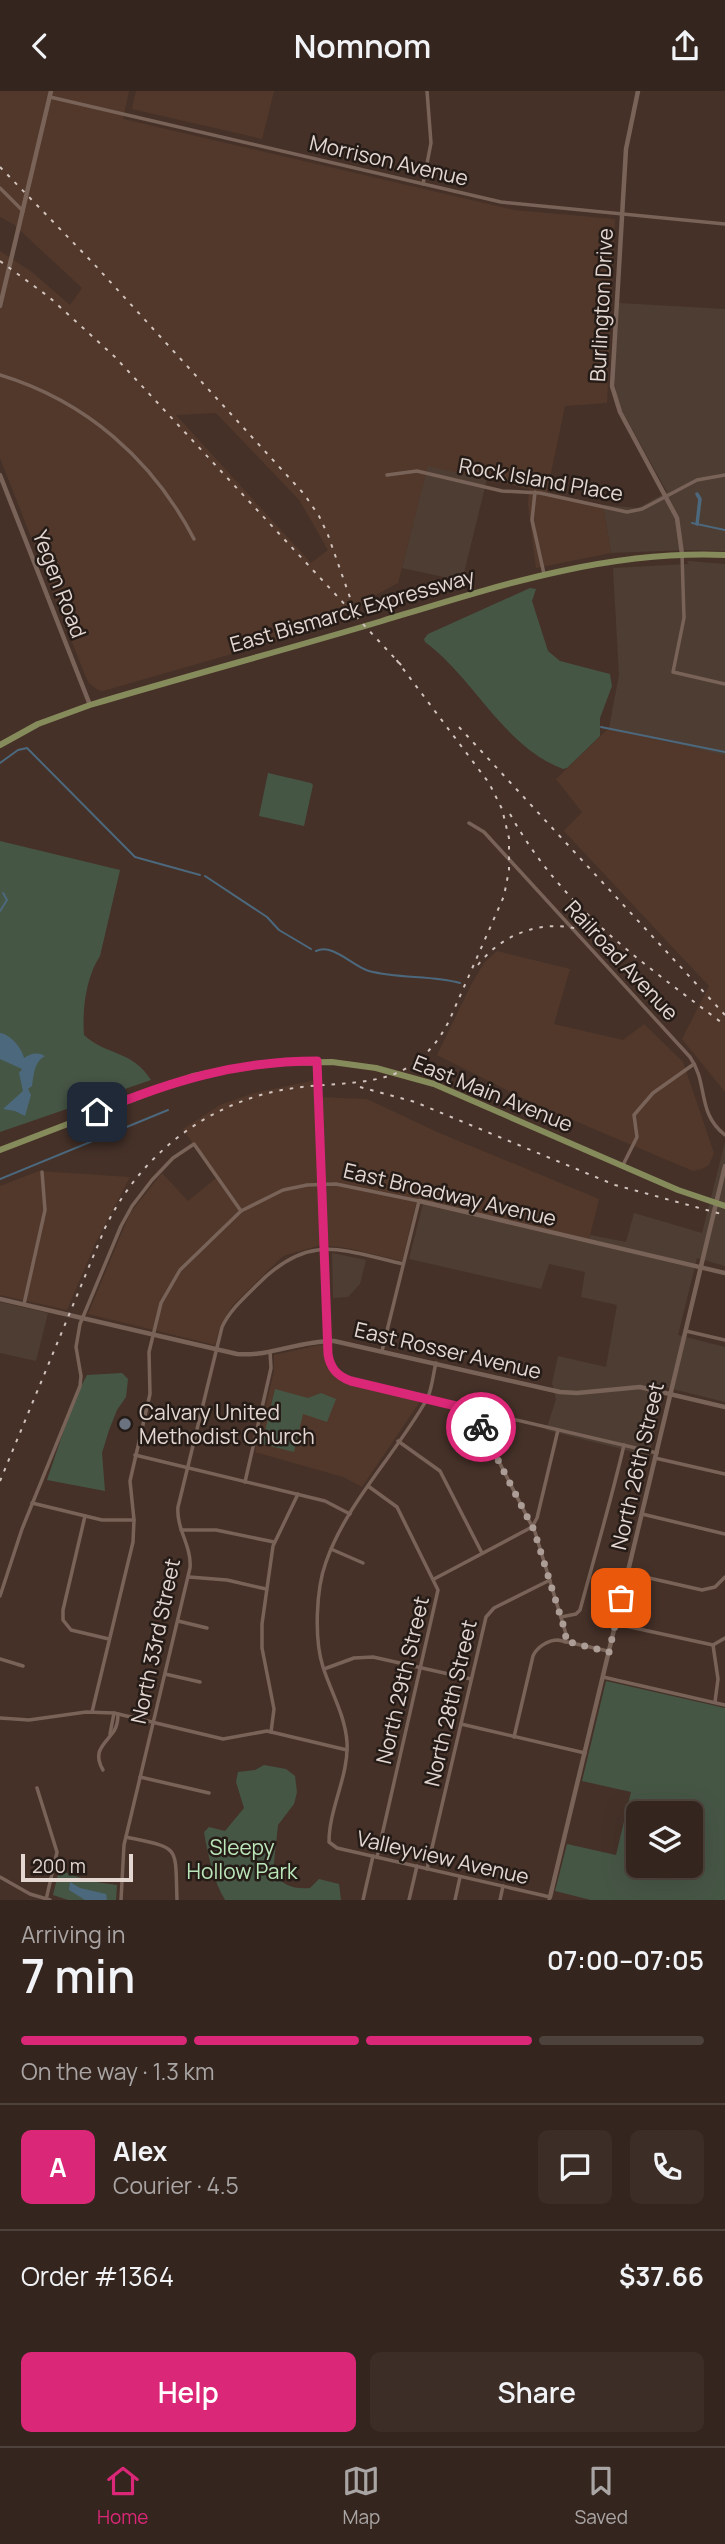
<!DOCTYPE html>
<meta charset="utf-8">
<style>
body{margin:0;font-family:Manrope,sans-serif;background:#3c2d27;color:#f1f3f6;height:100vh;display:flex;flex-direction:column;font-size:26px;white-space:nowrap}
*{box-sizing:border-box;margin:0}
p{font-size:23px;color:#a9a5a4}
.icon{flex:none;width:38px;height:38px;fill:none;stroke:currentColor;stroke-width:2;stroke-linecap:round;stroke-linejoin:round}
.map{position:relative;height:1809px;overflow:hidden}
.side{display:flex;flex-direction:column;background:#34251e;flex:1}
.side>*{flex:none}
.controls{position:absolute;left:626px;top:1710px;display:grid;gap:14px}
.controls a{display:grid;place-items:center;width:77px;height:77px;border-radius:10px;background:#34251e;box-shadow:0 7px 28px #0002,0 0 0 2px #4e423c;font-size:35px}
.scale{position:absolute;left:21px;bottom:18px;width:112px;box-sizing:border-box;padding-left:7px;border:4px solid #e4d7d1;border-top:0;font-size:19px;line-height:24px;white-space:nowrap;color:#e4d7d1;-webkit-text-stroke:5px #251b17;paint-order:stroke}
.pin{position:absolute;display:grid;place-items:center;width:60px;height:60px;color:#fff;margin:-30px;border-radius:14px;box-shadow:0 4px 10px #0006}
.courier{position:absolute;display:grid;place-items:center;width:70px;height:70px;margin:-35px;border:5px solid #db2777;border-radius:50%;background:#fff;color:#222;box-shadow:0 2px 9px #0007}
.head em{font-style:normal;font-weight:600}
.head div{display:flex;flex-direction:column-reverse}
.head{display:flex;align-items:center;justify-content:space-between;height:119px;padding:0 21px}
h1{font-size:46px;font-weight:600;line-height:52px}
.bar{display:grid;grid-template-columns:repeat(4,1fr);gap:10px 7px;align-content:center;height:84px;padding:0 21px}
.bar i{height:9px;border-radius:5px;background:#4e423c}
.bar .on{background:#db2777}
.bar p{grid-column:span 4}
.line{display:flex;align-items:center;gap:18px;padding:0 21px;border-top:2px solid #4e423c}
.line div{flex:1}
.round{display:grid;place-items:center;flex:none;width:74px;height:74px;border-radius:10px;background:#3c2d27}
.button{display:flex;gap:14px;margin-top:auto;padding:14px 21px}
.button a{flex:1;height:80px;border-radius:10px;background:#db2777;color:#fff;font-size:28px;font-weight:600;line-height:80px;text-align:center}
.button a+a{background:#3c2d27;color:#f1f3f6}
header{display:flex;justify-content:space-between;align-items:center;height:91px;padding:0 21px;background:#34251e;font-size:32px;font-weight:600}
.dock{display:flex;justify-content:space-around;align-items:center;height:98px;border-top:2px solid #4e423c;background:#34251e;font-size:19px;color:#a9a5a4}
.dock a{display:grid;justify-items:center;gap:4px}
.dock .on{color:#db2777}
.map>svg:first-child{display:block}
</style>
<header><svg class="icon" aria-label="back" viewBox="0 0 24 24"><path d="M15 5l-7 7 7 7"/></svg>Nomnom<svg class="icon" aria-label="share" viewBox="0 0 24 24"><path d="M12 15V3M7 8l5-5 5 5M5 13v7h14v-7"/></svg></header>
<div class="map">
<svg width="725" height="1809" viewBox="0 0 725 1809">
<rect width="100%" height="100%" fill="#453128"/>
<g fill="#4e3d33">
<path d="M619 212 725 218V460L686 459 611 462 603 414 638 417 667 401 621 318 616 301 614 287Z"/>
<path d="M431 374 487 388 462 490 402 477 427 375Z"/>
<path d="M687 470 725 473V665L609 637 619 584 613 477 689 473Z"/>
<path d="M725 1051V1175L697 1167 678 1244 725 1256V1311L664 1296 649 1365 546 1339 556 1308 552 1292 558 1265 606 1276 617 1214 581 1206 585 1181 549 1173 541 1198 409 1168 423 1113 588 1152 590 1144 626 1151 634 1122 702 1142Z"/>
<path d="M332 1162 366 1169 360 1193 348 1206 333 1207Z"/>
<path d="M0 1211 48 1222 36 1270 0 1262Z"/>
</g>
<g fill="#52382b" fill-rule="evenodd">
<path d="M0 0H129L123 28 514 119 615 128 607 312 565 315 547 401 603 414 611 462 536 477 528 413 529 398 428 375 398 492 305 542 103 600 98 599 89 592 85 584 0 367V160L32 181 70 214 82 197 13 133 0 126ZM216 322 300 410 328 459 311 472 176 324Z"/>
<path d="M136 0H274L262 48 132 18Z"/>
<path d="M609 637 725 665V1001L682 948 709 895 564 740 582 721 556 688Z"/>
<path d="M497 860 570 878 554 933 623 949 644 933 683 971 714 1062 709 1074 702 1078 693 1080 535 1013 437 964 471 894 484 872Z"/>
<path d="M316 989 317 1006 367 1008 437 1041 599 1108 588 1152 416 1112 402 1170 347 1157 321 1154 283 1165 233 1214 220 1235 215 1254 88 1223 130 1122 162 1082 188 1110 216 1087 183 1038 220 1014 254 1002Z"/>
<path d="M39 1080 130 1086 95 1153 67 1219 0 1204V1095Z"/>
<path d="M324 1253 327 1276 340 1290 418 1310 419 1312 362 1396 343 1386 255 1361 274 1280V1264Z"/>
</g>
<g fill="#465645" fill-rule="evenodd">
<path d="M530 497 536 498 532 510 548 560 560 570 610 583 612 595 600 627V645L567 677 563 678C503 655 474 587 425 551L424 548 428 543Z"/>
<path d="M268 682 311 692 313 694 304 735 259 725Z"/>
<path d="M0 750 120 779 100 865C86 886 82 919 84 944 107 965 132 959 151 989L0 1041Z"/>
<path d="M122 1282 128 1288 126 1306 117 1319 109 1339 102 1362 105 1400 47 1389 74 1309 87 1284Z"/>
<path d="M275 1298 308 1307 321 1302 336 1308 327 1331 303 1323 294 1361 262 1353Z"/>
<path d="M606 1590 725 1617V1809H591L555 1800 567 1753 616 1764 631 1701 582 1690ZM639 1722H691V1774H639Z"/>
<path d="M264 1674 286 1678 295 1685 297 1701 294 1713 278 1734 273 1781C283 1795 293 1798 310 1797L319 1788 339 1793 341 1809H225C213 1789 208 1764 204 1741L209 1736 225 1740 244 1717 236 1691 238 1681 255 1679Z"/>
<path d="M59 1779 89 1790 117 1794 116 1809H68L53 1804Z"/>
</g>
<g fill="#4c687d">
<path d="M0 942C10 943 22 957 24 967 30 963 37 960 45 965 34 971 34 983 32 995L28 998 31 1004 25 1025 15 1020 3 1018 23 1000 19 982 22 978 0 968Z"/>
<path d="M70 1791 80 1797 106 1803 107 1809H85L69 1799Z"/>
</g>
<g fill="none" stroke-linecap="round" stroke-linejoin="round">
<g stroke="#4c687d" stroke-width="2">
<path d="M692 432 725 439"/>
<path d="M601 636 725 661"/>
<path d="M0 672 18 659 27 657 135 766 200 784"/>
<path d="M205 785 267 826 279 839 311 858"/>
<path d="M0 820 7 809 3 802"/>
<path d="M316 860C333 852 352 875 369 880 399 888 432 884 460 892"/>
<path d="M0 1088 168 1019"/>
</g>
<path stroke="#4c687d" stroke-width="3.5" d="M697 403 700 408 697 433"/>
<g stroke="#796358" stroke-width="3.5">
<path d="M50 6 501 111 725 133"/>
<path d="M423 93 431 52 427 0"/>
<path d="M0 97 23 120"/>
<path d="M0 284C86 310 153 369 194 448"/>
<path d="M387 384 417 380 502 400 540 402 627 421 642 418 697 389 725 384"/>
<path d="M535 401 532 429 544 483"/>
<path d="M682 463 684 527 673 581 725 593"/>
<path d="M469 732 484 741 690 966C709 993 696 1021 725 1044"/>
<path d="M317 972 328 1263 334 1280 351 1290 657 1362"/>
<path d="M623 1074 637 1046 634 1024 653 1002 694 973"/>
<path d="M24 1213 45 1119 42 1081"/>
<path d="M686 1240 725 1249"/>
<path d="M436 1272C433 1283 432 1299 427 1308 396 1363 347 1411 326 1471 316 1498 314 1548 323 1576 331 1601 345 1624 347 1651 349 1685 329 1717 329 1751L337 1757 550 1806 549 1809"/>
<path d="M473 1320 535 1441 566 1543 565 1551"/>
<path d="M398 1350 440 1380 482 1462"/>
<path d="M135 1364 325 1410 350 1423"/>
<path d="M655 1367 725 1383"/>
<path d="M245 1391 271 1277 270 1261"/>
<path d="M368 1395 397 1416 438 1499 377 1766"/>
<path d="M32 1412 102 1429H134"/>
<path d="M642 1423 725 1443"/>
<path d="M85 1425 63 1519V1529L71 1539 109 1548"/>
<path d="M532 1436 537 1427 558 1339"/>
<path d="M181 1439H216L274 1451"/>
<path d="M331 1458 363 1472"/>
<path d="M627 1482 702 1499 715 1496 725 1486"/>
<path d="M189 1486 227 1489 266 1498"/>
<path d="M434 1488 532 1436"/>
<path d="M0 1505 22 1438 80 1295 81 1285 76 1256 80 1233 121 1135 132 1115 152 1089 173 1067 194 1053 241 1120"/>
<path d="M561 1526 576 1523 580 1519C595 1464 611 1410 624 1354"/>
<path d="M178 1530 207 1537"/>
<path d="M616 1533 713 1554 725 1547"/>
<path d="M713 1554 718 1588 715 1611"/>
<path d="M0 1568 23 1575"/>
<path d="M324 1578 354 1567 373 1566 471 1588"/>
<path d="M165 1583 200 1591"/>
<path d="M603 1586 725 1614"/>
<path d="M92 1621 133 1451 134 1429 130 1390 150 1303 149 1261 161 1212 180 1179 241 1120 283 1099 307 1094 336 1093 419 1110 382 1260"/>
<path d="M0 1627 29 1629 86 1621 114 1622 223 1648 267 1640 347 1659"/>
<path d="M461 1633 585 1662"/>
<path d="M271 1641 274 1618 262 1557V1533L273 1455 298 1403"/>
<path d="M110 1643 114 1622"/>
<path d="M514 1646 533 1565C537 1556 548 1549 558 1549L608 1560"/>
<path d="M103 1679C92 1660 104 1654 114 1640 117 1635 118 1628 118 1623"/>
<path d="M140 1686 209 1702"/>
<path d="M37 1697 57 1761 46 1809"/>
<path d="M126 1746C181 1758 175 1753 177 1809"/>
<path d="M427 1778 486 1526 494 1517 550 1489"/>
<path d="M0 1786 30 1803 50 1809"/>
<path d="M121 1809 124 1754 190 1477C192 1455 176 1438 178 1416L222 1236C230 1219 244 1207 257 1194 308 1142 339 1158 403 1173"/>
<path d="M363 1809 373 1765"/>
<path d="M409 1809 417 1775"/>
<path d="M455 1809 460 1786"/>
<path d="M500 1809 503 1795"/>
</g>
<g stroke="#796358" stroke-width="4.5">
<path d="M638 0 626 58 612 295 620 321 677 427 682 463"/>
<path d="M0 215 51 0"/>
<path d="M0 384 90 614"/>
<path d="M419 1110 725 1182"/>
<path d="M0 1208 237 1263C270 1266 301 1249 334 1250L560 1301 577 1302 640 1296 725 1316"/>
<path d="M550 1806 725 1075"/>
</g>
<g stroke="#868b5b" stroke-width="6">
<path d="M0 654 38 633 90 614C187 585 285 559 382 530 494 496 606 459 725 464"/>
<path d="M0 1059 193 985 269 972 332 971 376 977 434 993 678 1099 725 1115"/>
</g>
<g stroke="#d1c3bd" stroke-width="2" stroke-dasharray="3.5 7" stroke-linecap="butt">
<path d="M0 76 93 172 304 403 319 425 328 444 353 515"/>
<path d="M0 170 49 206 115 266 402 575"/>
<path d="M459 636 725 924"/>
<path d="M510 723C563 818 638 868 722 932"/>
<path d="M478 874C509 834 563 823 606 850"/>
<path d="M360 996 415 1011 615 1094 725 1124"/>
<path d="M0 1390 105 1137C138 1068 201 1016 277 1000 347 985 409 1008 449 930L504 805 509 779V747L502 718 489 692 395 567"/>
</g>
</g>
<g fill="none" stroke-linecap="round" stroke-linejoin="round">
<path stroke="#ac9d96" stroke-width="7" stroke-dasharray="0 12.6" d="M481 1336 534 1439 566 1543 565 1550 609 1561 621 1507"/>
<path stroke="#db2777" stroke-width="9" d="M97 1021C170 990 237 970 317 970L328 1263C330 1277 337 1285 351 1290L473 1319 481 1336"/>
</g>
<circle fill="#6b7280" stroke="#251b17" stroke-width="2.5" cx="125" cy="1333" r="7"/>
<g text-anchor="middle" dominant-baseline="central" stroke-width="5" stroke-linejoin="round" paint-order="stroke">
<g font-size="21" fill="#e4d7d1" stroke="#251b17">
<text transform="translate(389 69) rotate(13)">Morrison Avenue</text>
<text transform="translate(601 214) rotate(-87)">Burlington Drive</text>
<text transform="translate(541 388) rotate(10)">Rock Island Place</text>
<text transform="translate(60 493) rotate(69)">Yegen Road</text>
<text transform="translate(352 519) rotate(-16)">East Bismarck Expressway</text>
<text transform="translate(622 869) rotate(47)">Railroad Avenue</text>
<text transform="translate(493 1002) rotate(22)">East Main Avenue</text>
<text transform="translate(450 1103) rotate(13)">East Broadway Avenue</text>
<text transform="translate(448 1259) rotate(13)">East Rosser Avenue</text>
<text transform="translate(637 1375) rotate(-77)">North 26th Street</text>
<text transform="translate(155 1550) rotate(-78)">North 33rd Street</text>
<text transform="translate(402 1589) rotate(-77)">North 29th Street</text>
<text transform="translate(450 1612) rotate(-77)">North 28th Street</text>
<text transform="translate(443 1766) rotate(13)">Valleyview Avenue</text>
</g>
<g font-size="21" fill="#e4d7d1" stroke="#251b17" text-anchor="start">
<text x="139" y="1321">Calvary United<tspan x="139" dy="24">Methodist Church</tspan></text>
</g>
<g font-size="21" fill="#bae6b9" stroke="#251b17">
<text x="242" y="1756">Sleepy<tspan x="242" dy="24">Hollow Park</tspan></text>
</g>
</g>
</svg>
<div class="controls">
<a><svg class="icon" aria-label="layers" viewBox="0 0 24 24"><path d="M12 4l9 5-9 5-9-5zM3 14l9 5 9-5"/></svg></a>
</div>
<div class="scale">200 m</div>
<div class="pin" style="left:621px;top:1507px;background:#ea580c"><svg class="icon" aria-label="bag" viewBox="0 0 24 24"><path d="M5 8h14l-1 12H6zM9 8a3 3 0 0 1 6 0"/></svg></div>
<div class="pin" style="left:97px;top:1021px;background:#1f2937"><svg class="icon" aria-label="home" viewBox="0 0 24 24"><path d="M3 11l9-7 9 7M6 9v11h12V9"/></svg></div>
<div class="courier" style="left:481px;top:1336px"><svg class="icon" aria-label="bike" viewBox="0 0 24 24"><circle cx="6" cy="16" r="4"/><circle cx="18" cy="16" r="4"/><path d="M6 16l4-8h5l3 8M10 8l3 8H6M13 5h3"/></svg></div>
</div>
<section class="side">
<div class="head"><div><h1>7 min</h1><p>Arriving in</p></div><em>07:00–07:05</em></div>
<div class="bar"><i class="on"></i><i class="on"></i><i class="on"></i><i></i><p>On the way · 1.3 km</p></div>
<div class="line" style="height:126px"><b class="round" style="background:#db2777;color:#fff">A</b><div><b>Alex</b><p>Courier · 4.5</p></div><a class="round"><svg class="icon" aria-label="chat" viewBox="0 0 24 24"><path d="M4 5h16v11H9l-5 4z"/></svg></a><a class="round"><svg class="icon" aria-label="phone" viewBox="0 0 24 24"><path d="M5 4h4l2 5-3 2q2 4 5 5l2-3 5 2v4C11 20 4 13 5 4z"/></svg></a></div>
<div class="line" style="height:91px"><div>Order #1364</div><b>$37.66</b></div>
<div class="button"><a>Help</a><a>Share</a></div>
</section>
<nav class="dock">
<a class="on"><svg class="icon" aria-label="home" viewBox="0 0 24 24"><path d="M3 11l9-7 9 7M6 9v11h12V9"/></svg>Home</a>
<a><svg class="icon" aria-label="map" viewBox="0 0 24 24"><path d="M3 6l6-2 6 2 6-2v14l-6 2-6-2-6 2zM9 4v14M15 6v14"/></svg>Map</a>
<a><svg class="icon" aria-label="saved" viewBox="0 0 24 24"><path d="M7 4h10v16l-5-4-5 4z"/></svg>Saved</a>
</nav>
